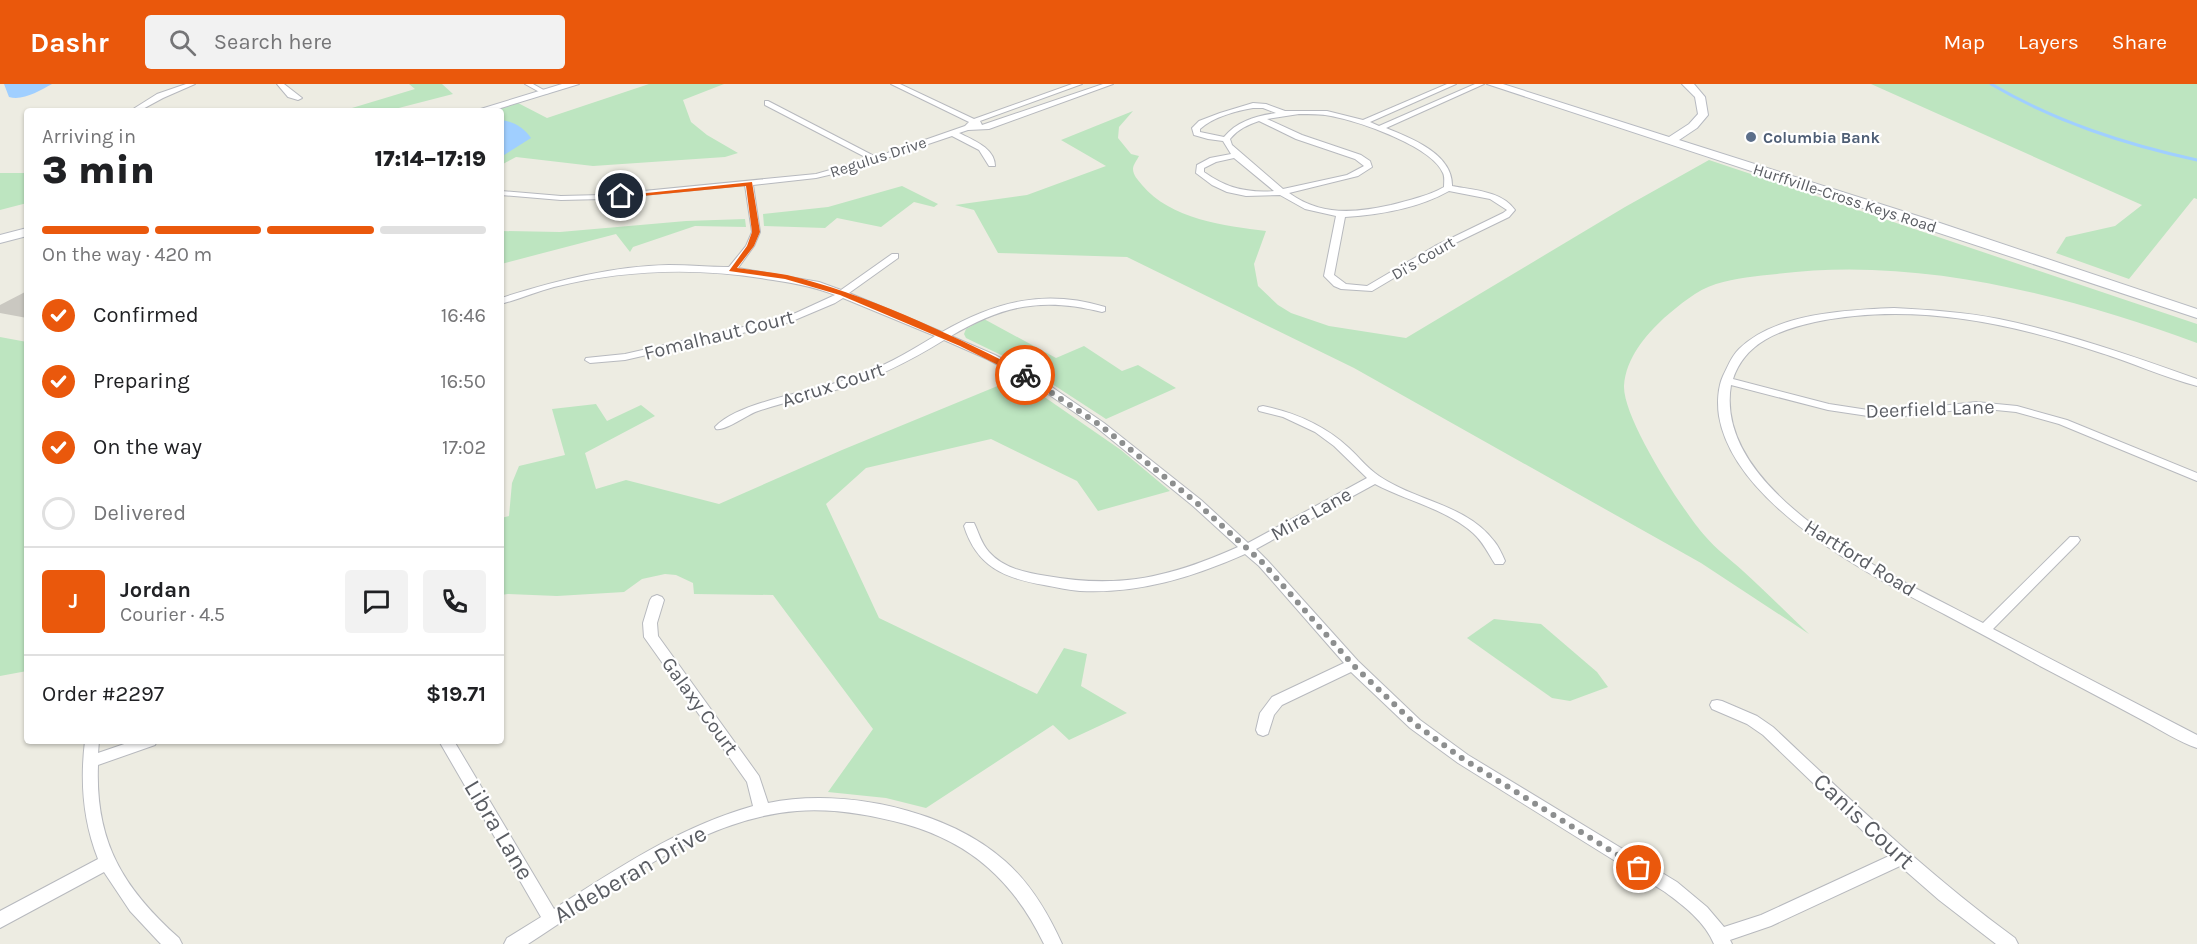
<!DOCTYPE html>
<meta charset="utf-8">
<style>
body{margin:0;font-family:Karla,sans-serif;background:#f2f2f2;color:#202124;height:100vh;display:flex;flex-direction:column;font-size:22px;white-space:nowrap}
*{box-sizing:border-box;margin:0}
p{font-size:20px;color:#757577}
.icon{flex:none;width:33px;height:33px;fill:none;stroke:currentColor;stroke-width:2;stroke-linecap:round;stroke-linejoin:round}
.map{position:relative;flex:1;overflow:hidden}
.sheet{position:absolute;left:24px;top:24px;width:480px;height:636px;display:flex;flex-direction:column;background:#fff;border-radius:6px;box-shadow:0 2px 4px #0004}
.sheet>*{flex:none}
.pin{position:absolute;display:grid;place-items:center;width:51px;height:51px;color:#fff;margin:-26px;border:3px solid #fff;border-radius:50%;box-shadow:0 2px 6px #0007}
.courier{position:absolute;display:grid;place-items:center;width:60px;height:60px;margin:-30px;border:4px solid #ea580c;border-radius:50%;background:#fff;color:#222;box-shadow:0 2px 8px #0007}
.head em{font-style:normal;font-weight:800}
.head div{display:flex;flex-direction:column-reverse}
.head{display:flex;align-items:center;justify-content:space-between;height:102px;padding:0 18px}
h1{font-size:39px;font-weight:800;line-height:45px}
.bar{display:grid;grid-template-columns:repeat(4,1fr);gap:9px 6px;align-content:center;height:72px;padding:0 18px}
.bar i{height:8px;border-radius:4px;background:#e0e0e0}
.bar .active{background:#ea580c}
.bar p{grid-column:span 4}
.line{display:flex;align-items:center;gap:15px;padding:0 18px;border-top:2px solid #e0e0e0}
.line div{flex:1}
.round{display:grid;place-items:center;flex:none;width:63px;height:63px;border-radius:6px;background:#f2f2f2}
ol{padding:0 18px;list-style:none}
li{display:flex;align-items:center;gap:18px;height:66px}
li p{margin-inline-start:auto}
li .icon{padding:6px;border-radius:50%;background:#ea580c;color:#fff;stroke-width:4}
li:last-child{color:#757577}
li i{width:33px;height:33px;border:3px solid #e0e0e0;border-radius:50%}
header{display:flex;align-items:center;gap:36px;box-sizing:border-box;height:84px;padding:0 30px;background:#ea580c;color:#fff}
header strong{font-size:28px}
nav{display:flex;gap:33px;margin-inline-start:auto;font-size:21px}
.search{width:420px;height:54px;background:#f2f2f2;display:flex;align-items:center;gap:15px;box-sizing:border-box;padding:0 21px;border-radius:6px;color:#757577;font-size:22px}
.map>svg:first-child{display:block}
</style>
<header>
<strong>Dashr</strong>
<div class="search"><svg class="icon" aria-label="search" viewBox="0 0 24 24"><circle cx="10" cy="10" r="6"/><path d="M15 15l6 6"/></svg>Search here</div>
<nav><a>Map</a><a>Layers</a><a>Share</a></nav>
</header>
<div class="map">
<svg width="2197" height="860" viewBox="0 0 2197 860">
<rect width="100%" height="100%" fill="#edece2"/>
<g fill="#bde5c0">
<path d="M409 0H442L453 10 387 27H342L415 5Z"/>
<path d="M649 0H724L683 16 691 38 707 51 738 69 725 73 593 82 516 73 501 81V27H489L518 19 547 34Z"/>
<path d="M1871 0H2197V115L2194 114 2129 195 2056 169 2066 153 2115 142 2142 121Z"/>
<path d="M1133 27 1119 43 1118 54 1131 70 1139 72C1137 76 1133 81 1133 85 1133 91 1138 96 1142 101 1170 135 1225 142 1266 147L1254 180 1258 202 1278 221 1291 229 1329 242 1406 254 1625 123 1709 76 2197 240V259C2066 211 1917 172 1777 190 1757 192 1735 194 1716 200 1696 206 1680 221 1664 234 1645 252 1626 274 1624 302 1623 335 1682 426 1705 452 1716 465 1731 476 1743 487 1766 508 1787 529 1809 550L1701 479 1354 284 1127 173 998 169 974 126 955 121 1027 111 1106 82 1061 56Z"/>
<path d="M0 89H27V119L0 126Z"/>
<path d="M902 102 938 120 934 123 914 118 881 143 837 134 825 144 764 142 763 130 828 123Z"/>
<path d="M745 135 746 143 695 142 633 163 630 168 616 150 501 180V147L560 148 686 137Z"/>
<path d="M984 235 1056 274 1084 262 1122 287 1138 281 1176 304 1106 335 1026 283 966 254 964 250 966 245Z"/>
<path d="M0 253 27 258V587L0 592Z"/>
<path d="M1017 294 1121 366 1170 407 1098 427 1077 397 991 355 866 384 826 420 879 534 1037 610 1064 564 1087 570 1081 602 1127 629 1069 656 1053 641 926 724 886 714 828 708 873 645 773 511 694 510 693 499 676 491 665 490 642 495 624 508 557 512 508 510 501 511V434L509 432 512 399 519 382 565 371 552 325 596 320 607 337 641 321 655 332 585 369 596 405 626 396 719 420 842 366Z"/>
<path d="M1494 535 1541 540 1597 588 1608 603 1570 617 1552 614 1467 554Z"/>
</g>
<g fill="#a0cfff">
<path d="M4 0H52C39 7 23 17 9 13Z"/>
<path d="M501 36C513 37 524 44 531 54L501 73Z"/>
</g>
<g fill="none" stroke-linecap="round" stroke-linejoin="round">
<path stroke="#a0cfff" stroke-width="3" d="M1991 0C2056 38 2124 60 2197 76"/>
</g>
<path fill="#cac8c1" d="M27 207V234L0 229V221Z"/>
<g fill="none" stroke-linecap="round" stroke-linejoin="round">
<g stroke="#b7b9be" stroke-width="2">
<g id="street">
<path d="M186 0H195L163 14 139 27H130L157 10Z"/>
<path d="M277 0H284L302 14 298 16 288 13Z"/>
<path d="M525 0H533L549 9 543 10Z"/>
<path d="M891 0H900L974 35 1072 0H1082L980 37 982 41 1103 0H1113L989 45 968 46 959 49C973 56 995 64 995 82H989L979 66 952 52 854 85 816 94 753 101 760 148 754 162 738 184 819 198 841 206 892 170H898V174L849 209 942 248C996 217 1045 205 1105 223V227L1102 228C1043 213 1003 221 951 252L995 271 1043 297 1104 339 1201 416 1248 459 1367 394 1334 362 1315 348 1283 333 1259 327 1258 325 1259 323 1263 322C1296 329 1324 341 1349 364 1359 373 1367 384 1379 392 1415 417 1466 420 1494 457 1499 463 1502 470 1505 477L1503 480H1495C1488 469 1483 458 1473 449 1446 425 1407 417 1375 400L1256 465 1267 476 1358 577 1420 636 1468 671 1677 798 1707 823 1724 843 1761 831 1889 772 1763 651 1747 640 1712 625 1710 621 1712 617 1717 616 1722 617 1757 632 1773 643C1852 717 1928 791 2015 854L2018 860H1996L1939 816 1900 782 1771 842 1730 856 1732 860H1714C1705 838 1684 822 1665 808L1458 679 1410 644 1351 588 1282 621 1274 631 1268 650 1263 652 1258 650 1256 646 1260 629 1272 613 1344 579 1259 482 1245 470C1193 493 1139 510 1080 507 1068 506 1056 503 1044 501 1004 494 977 483 964 442L966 439H974C979 449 981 459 989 468 1003 484 1026 489 1047 492 1120 505 1171 493 1238 463L1193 422 1096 343 1035 301 987 275 944 256C910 277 877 294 839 305 812 313 784 318 758 327 746 331 726 347 716 345L715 343C739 317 813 308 848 295 880 285 907 269 935 252L843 214 835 219 790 238 625 276 590 279 585 276 586 274 625 270 787 233 835 211C815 203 794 199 773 196 700 183 626 185 554 203 536 208 519 215 501 220V214C555 197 612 182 669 181 689 181 709 183 729 183L746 162 752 148 745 101 603 115 561 116 501 111V107L561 112 603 111 816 90 869 75 765 21V17H768L876 73 965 42 969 38Z"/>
<path d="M1447 0H1456L1370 38 1379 42 1475 0H1484L1386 44C1411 54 1453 70 1452 102 1473 106 1502 107 1515 126L1509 133 1441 166 1372 207 1341 205 1334 202 1324 192 1336 132 1305 125 1280 111 1246 112 1227 108 1212 101 1196 89 1197 81 1210 74 1231 70 1223 57 1208 55 1194 51 1192 44 1199 37 1220 29 1253 19 1266 20 1285 27H1327L1363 36ZM1253 24H1263L1276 29C1256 32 1237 37 1224 53L1200 48V45C1213 33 1236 27 1253 24ZM1299 30C1310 30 1321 30 1331 32 1358 37 1432 62 1443 89 1445 93 1444 98 1444 103 1428 112 1410 116 1391 121 1355 129 1321 132 1289 109L1358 92 1372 83 1370 77 1361 71 1302 51 1267 35ZM1259 37 1296 55 1355 75 1364 82 1347 91 1283 105 1232 61 1230 55C1238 45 1248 41 1259 37ZM1234 74 1274 107C1247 109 1226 104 1204 88V84L1216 78ZM1449 107 1490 115 1507 126 1503 129 1435 162 1367 202 1346 200 1334 191 1345 133C1379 131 1419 124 1449 107Z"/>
<path d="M1894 224C1930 226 1965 228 1999 235 2067 249 2132 272 2197 295V302C2163 293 2131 278 2098 268 2007 238 1910 218 1815 238 1780 246 1745 258 1733 295L1829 320 1868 326H1905L1976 318 2017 322 2067 336 2197 389V397L2059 340 2016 328 1976 324 1905 332H1868L1828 326 1731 301C1712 412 1903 497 1983 539L2070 453H2078L2080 456 2078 459 1993 545 2197 651V664C2179 658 2161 646 2144 637 2110 619 2075 600 2040 582 2008 564 1976 547 1944 530 1871 492 1734 421 1719 332 1717 319 1718 303 1723 292 1728 282 1731 273 1739 265 1775 229 1847 226 1894 224Z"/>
<path d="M657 511 662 513 664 516 657 539 658 552 759 692 768 719C843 703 948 726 1005 777 1031 800 1048 829 1062 860H1044C1014 798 972 759 905 740 871 731 833 724 797 727 696 735 611 807 528 860H504L507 854 541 833 439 657H454L554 825C618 784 679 743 753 722L747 698 644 553 643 539 650 516 652 513Z"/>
<path d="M85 657H99L98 669 133 657H157L155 661 98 681C95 758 123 804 179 854L182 860H161L158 857 130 827 104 788 0 844V827L98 775C83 737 80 698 85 657Z"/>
</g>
</g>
<g stroke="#b7bac1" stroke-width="2">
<g id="secondary">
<path d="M562 0H579L491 27H474Z"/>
<path d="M1487 0H1503L1669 53 1689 40 1698 30 1695 13 1682 0H1694L1705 13 1708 31 1697 44 1679 56 1940 139 2197 225V234Z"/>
<path d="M27 144V152L0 159V151Z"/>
</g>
</g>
<use href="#street" fill="#fff" fill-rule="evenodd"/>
<use href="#secondary" fill="#fff" fill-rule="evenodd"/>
</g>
<path fill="#ea580c" d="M752 98 760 148 754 162 737 184C753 186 770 188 787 191 871 211 951 251 1028 289V293H1022L960 262 840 211 785 195 729 187 747 162 752 148 746 102 621 114 618 112Z"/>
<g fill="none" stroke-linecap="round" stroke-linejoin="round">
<path stroke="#8d8f8f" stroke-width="6" stroke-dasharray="0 10.8" d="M1025 291 1100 341 1197 419 1263 479 1353 581 1415 640 1463 675 1639 784"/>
</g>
<circle fill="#5c6f8a" stroke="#fff" stroke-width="2" cx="1751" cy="53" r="6"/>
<g text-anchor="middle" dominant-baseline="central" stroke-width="4.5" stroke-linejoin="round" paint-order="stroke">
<g font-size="16" font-weight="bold" fill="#4e5e75" stroke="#fff" text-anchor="start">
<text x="1763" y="53">Columbia Bank</text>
</g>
<g font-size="16" fill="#5a5d63" stroke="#fff">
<text transform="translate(878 73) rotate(-18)">Regulus Drive</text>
<text transform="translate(1845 114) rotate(18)">Hurffville-Cross Keys Road</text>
<text transform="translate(1423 174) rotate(-30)">Di's Court</text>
</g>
<g font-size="20" fill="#5a5d63" stroke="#fff">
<text transform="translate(719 251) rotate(-14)">Fomalhaut Court</text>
<text transform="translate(833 301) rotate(-18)">Acrux Court</text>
<text transform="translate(1930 325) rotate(-2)">Deerfield Lane</text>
<text transform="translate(1311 430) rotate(-29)">Mira Lane</text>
<text transform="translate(1860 474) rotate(32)">Hartford Road</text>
<text transform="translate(700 622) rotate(54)">Galaxy Court</text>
</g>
<g font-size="24" fill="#5a5d63" stroke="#fff">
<text transform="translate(1864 737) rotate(43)">Canis Court</text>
<text transform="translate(499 746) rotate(59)">Libra Lane</text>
<text transform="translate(630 790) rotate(-30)">Aldeberan Drive</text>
</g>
</g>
</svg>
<div class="pin" style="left:1639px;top:784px;background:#ea580c"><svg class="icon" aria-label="bag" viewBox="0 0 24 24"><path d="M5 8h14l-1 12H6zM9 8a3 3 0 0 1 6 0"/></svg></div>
<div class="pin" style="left:621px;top:112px;background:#1f2937"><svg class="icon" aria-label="home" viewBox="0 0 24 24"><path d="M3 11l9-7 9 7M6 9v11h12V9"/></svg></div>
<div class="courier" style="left:1025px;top:291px"><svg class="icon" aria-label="bike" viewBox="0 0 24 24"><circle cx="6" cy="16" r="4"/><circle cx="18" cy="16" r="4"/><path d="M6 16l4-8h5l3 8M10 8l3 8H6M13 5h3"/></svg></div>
<section class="sheet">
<div class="head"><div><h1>3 min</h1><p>Arriving in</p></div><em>17:14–17:19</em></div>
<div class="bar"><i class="active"></i><i class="active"></i><i class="active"></i><i></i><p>On the way · 420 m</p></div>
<ol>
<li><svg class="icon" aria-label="check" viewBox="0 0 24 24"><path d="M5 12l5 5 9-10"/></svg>Confirmed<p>16:46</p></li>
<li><svg class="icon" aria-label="check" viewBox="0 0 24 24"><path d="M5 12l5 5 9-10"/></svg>Preparing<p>16:50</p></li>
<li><svg class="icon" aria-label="check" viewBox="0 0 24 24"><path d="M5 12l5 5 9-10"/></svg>On the way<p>17:02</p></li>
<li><i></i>Delivered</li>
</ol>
<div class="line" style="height:108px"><b class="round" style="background:#ea580c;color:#fff">J</b><div><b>Jordan</b><p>Courier · 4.5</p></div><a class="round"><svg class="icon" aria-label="chat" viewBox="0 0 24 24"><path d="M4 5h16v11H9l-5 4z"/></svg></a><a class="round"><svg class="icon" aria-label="phone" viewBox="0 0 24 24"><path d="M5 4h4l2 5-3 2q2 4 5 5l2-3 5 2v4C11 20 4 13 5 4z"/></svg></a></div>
<div class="line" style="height:78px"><div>Order #2297</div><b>$19.71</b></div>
</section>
</div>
